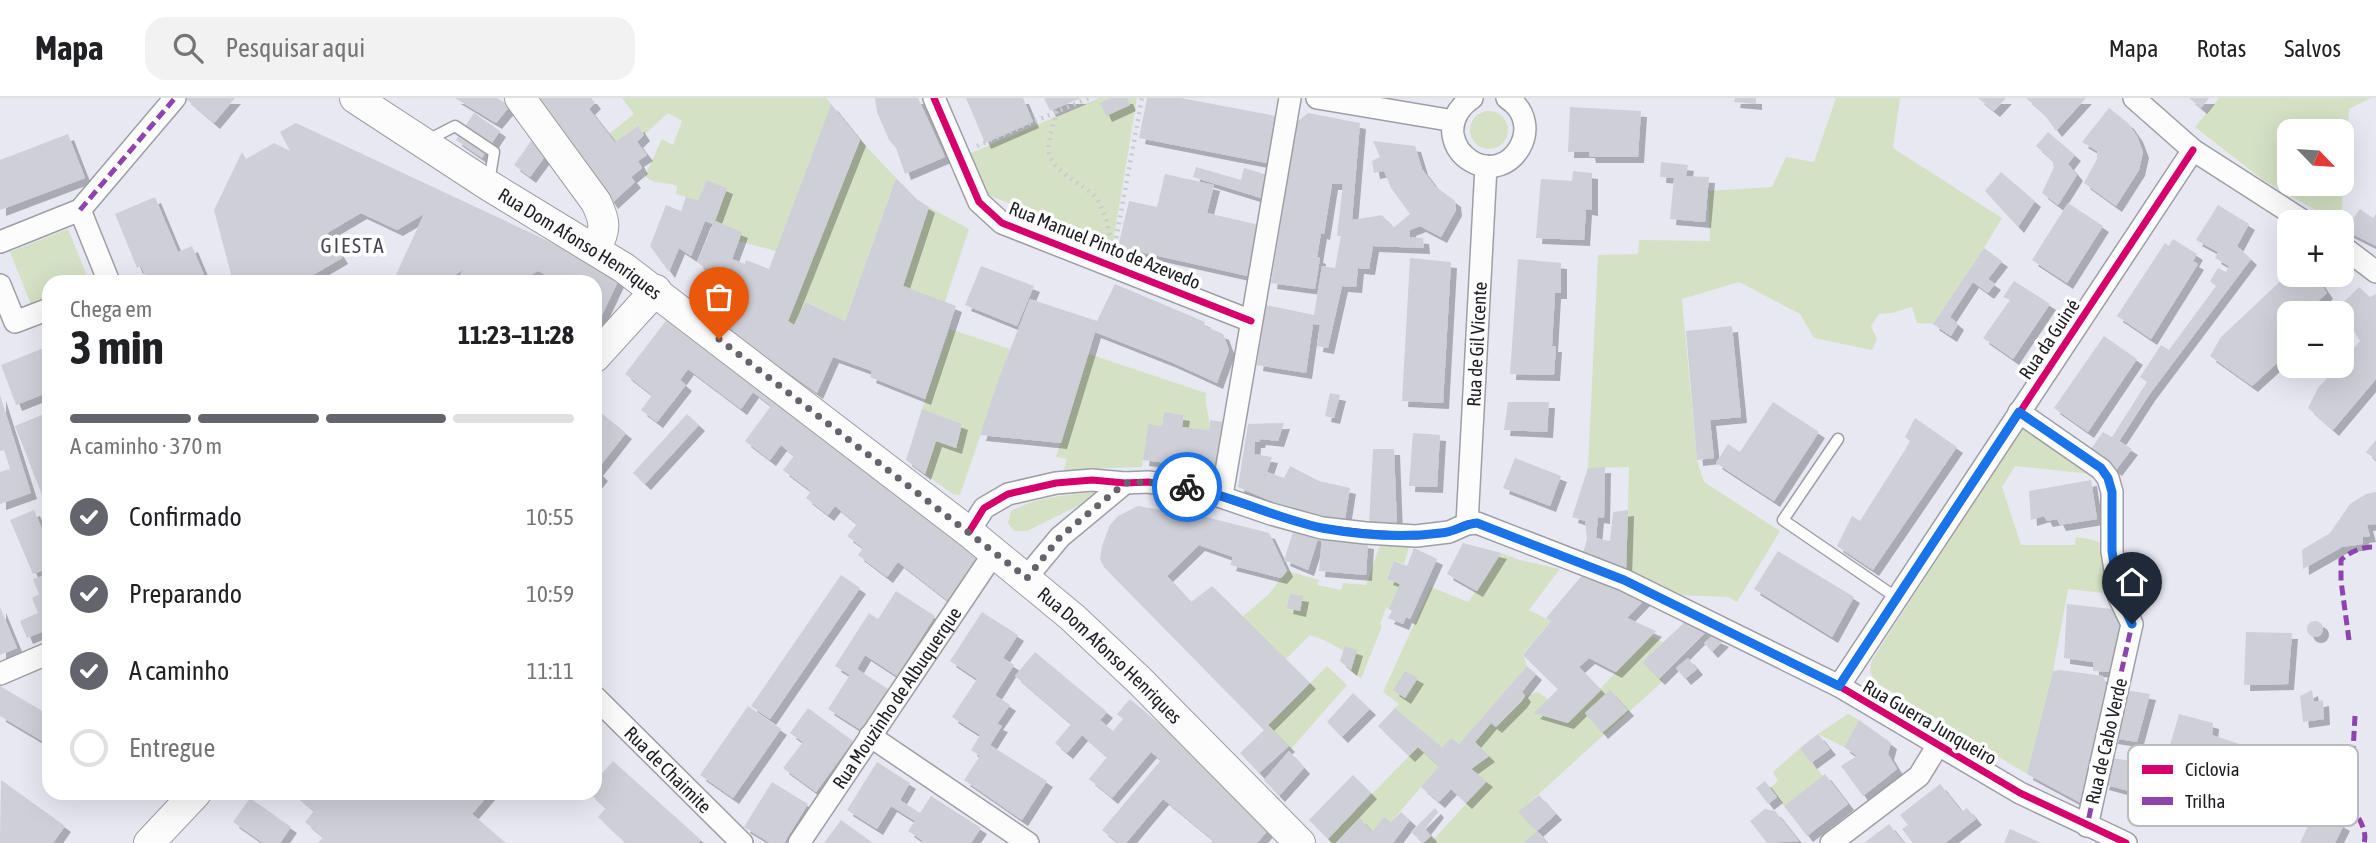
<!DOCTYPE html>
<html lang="pt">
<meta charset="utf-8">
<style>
body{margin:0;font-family:"Asap Condensed",sans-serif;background:#f2f2f2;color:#202124;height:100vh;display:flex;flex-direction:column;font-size:26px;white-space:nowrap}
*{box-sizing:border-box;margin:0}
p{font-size:23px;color:#757577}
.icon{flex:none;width:38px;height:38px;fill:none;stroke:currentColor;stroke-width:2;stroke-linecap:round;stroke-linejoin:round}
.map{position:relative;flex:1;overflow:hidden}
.drawer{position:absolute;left:42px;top:177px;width:560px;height:525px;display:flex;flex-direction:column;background:#fff;border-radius:21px;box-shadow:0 7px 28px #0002}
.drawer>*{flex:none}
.needle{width:46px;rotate:115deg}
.tools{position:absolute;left:2277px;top:21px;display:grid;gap:14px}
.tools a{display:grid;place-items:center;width:77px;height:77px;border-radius:14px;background:#fff;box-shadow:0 7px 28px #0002;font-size:35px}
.pin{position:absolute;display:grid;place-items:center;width:60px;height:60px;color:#fff;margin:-72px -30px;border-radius:50% 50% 50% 0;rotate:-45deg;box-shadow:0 0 7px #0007}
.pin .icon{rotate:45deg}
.courier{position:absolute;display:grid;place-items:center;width:70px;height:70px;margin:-35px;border:5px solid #1a73e8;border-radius:50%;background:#fff;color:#222;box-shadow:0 2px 9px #0007}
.summary em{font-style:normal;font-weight:700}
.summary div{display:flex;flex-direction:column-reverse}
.summary{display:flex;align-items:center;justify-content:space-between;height:119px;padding:0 28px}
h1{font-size:46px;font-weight:700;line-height:52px}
.bar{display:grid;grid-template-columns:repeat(4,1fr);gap:10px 7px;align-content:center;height:84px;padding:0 28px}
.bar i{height:9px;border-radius:5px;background:#e0e0e0}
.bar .active{background:#64646c}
.bar p{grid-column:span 4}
ol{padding:0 28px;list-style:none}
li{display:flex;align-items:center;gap:21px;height:77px}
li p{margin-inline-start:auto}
li .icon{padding:7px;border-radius:50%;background:#64646c;color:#fff;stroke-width:4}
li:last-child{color:#757577}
li i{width:38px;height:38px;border:4px solid #e0e0e0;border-radius:50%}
header{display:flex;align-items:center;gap:42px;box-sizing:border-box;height:98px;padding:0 35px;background:#fff;border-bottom:2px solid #e0e0e0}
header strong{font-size:33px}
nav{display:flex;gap:38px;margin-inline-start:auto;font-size:24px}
.search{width:490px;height:63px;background:#f2f2f2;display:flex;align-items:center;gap:18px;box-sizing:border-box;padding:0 24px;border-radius:21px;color:#757577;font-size:26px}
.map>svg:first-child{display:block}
</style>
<header>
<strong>Mapa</strong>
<div class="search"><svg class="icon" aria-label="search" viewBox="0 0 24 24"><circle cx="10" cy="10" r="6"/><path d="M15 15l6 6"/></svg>Pesquisar aqui</div>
<nav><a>Mapa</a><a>Rotas</a><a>Salvos</a></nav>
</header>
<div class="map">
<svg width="2376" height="745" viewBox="0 0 2376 745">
<defs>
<filter id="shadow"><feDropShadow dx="6" dy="6" stdDeviation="0" flood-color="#0004"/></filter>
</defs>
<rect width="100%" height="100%" fill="#e8e8f3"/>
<g fill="#d4e1c5" fill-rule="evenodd">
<path d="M622 0H826L831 6 776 153 738 143 741 134 715 123 727 90 707 82 698 102 676 96 677 88C666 83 655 88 645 78L662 41 673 47 682 23 668 15 644 37 638 28 615 44 609 36 634 16Z"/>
<path d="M1099 0H1137L1113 145 988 97 969 56Z"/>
<path d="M1836 0H1900L1893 50 2002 120 1984 150 1933 226 1917 225 1912 209 1892 215 1879 216 1871 228 1877 241 1872 252 1814 240 1800 216 1739 184 1682 201 1697 362 1704 384 1780 433 1737 504 1728 499 1672 497 1626 473 1629 369 1588 370 1598 157 1638 156 1639 142 1710 143 1708 93 1772 89 1786 59 1814 64Z"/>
<path d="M2219 0H2371L2349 11 2341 124H2336L2263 82 2195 29ZM2289 33H2342V86H2289Z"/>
<circle cx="1489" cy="32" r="19"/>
<path d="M860 42 896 80 845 223 807 204 794 227 788 223Z"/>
<path d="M929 109 969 131 945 204 903 188Z"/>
<path d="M68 131 89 183 49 184V199L31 206 10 154Z"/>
<path d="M950 231 1010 251 960 397 953 396 925 376 936 343 956 350 962 326 922 311Z"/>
<path d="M1089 256 1206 295C1204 309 1211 319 1209 332L1182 329 1184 317 1164 314 1162 328 1148 327 1142 369 1080 371 1063 374 1067 361 1056 359Z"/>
<path d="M2023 329 2091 376 2015 368 2002 389 2021 447H2075L2076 439 2090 441 2104 446 2113 496 2068 491 2053 573 2027 676 1877 585C1870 578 1869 571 1872 562Z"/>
<path d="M1095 394 1099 395 1096 399 1027 433H1014L1008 425 1011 413C1036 399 1068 397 1095 394Z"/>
<path d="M1381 445 1410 446 1404 466 1394 463 1387 481 1400 486 1389 511 1386 510 1380 526 1382 528 1361 581 1340 563 1344 553 1324 542 1310 537 1285 562 1242 519 1269 496 1287 473 1319 482 1317 487 1341 492 1343 485 1366 487Z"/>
<path d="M1501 455 1520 462 1560 471 1529 512 1551 523 1523 556 1527 568 1459 646 1451 640 1442 649 1395 610 1399 606 1383 594 1431 489 1468 504Z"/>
<path d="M1651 538 1663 544 1642 564 1663 583 1519 714 1537 733 1523 745H1424L1431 738 1433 742 1486 684 1471 671 1489 658 1475 644 1491 625 1496 629 1525 598 1538 594 1548 601 1535 615 1567 625Z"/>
<path d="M1327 568 1347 587 1291 651 1268 628Z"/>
<path d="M1848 616 1859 622 1844 649 1818 636Z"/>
<path d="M1418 649 1439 668 1391 724 1384 719 1372 734 1360 721 1336 745H1331L1328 741Z"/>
<path d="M1800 650 1823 678 1784 708 1770 690 1778 683 1773 674Z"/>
</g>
<g fill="#cfcfd8" filter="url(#shadow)">
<path d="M185 0H235L214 25Z"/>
<path d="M455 0H497L510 8 496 25Z"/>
<path d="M539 0H591L595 5 589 11 615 44 638 28 644 37 637 44 647 57 638 63 642 70 631 79 635 84 612 105 594 76Z"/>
<path d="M875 0H918L945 59 905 76 896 50 889 42 877 14Z"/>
<path d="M966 0H1023L1033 24 985 45Z"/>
<path d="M1044 0H1081L1050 13Z"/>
<path d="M1111 0H1127L1130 7 1106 18 1100 5Z"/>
<path d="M1147 0H1181L1281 19 1272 66 1139 40Z"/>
<path d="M1735 0H1756V6L1734 4Z"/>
<path d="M1978 0H2006L1994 13Z"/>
<path d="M2026 0H2086L2056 33 2044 16Z"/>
<path d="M2189 0H2209L2201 10Z"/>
<path d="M831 6 860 42 788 223 794 227 806 204 845 223 896 80 915 100 929 109 903 188 956 208 925 301 870 279 872 273 833 259 817 295 718 225 733 192 723 189V184L697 164 713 126 705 123 691 158 679 150 669 174 650 148 666 107 681 113 686 99 698 102 707 82 727 90 715 123 742 134 732 161 745 166 746 162 769 171Z"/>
<path d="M1570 9 1641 13 1638 59H1590L1589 54H1568Z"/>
<path d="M2109 10 2128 25 2137 38 2143 54 2139 72 2116 108 2084 85 2097 61V53L2082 44Z"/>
<path d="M474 15 500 33 482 60 456 42Z"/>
<path d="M1308 15 1360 25 1352 122 1382 117 1393 130 1410 116 1391 90 1384 73 1374 75 1372 63 1380 59 1373 43 1415 48 1422 71 1435 88 1455 103 1456 112 1441 139 1420 128 1410 132V139L1423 140 1424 150 1373 148 1369 171 1358 170 1356 189 1342 188 1328 250 1317 248 1320 227 1313 226 1306 275 1257 267 1266 207 1314 217 1322 168 1335 170 1341 138H1337L1343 86H1332L1324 136 1321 135 1317 159 1320 160 1315 191 1271 185 1297 24Z"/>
<path d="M296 25 621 177 595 232V184H545L548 178 538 173 518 184H457L463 172 443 184H401L394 181 424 116 397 132 361 115 327 135 342 160 301 184H233L214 112 242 54 246 61 274 45 290 53 280 34Z"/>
<path d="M2048 34 2075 57 2068 66 2077 77 2058 107 2042 95 2054 69 2052 62 2036 48Z"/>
<path d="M68 36 85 80 0 112V62Z"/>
<path d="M531 43 546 57 530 79 514 67Z"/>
<path d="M1661 64 1688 67 1686 78 1709 79 1705 124 1670 121 1674 80 1660 79Z"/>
<path d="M1196 69 1241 82 1244 70 1271 78 1264 101 1193 79Z"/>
<path d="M1573 73 1592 75V112L1586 111 1584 142 1536 140 1541 81 1572 83Z"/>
<path d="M2001 74 2035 103 2018 129 1985 93Z"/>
<path d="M1165 76 1214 87 1207 115 1264 128 1252 179 1118 149 1129 103 1157 109Z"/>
<path d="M155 99 178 154 192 148 207 184H148L141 168 137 170 115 116Z"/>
<path d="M2068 105 2103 128 2067 185 2032 162Z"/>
<path d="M2218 107 2249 126 2237 148 2251 161 2149 297 2125 334 2119 343 2132 351 2116 372 2090 352 2103 334 2112 339 2147 284 2140 279 2161 247 2169 252 2216 188 2210 183 2218 170 2226 174 2229 168 2215 160 2218 154 2196 142Z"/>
<path d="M2360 111 2373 120 2376 116V148L2344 132Z"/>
<path d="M2173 141 2197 156 2193 163 2198 166 2151 241 2117 218 2165 145 2169 148Z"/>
<path d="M1984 150 2002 163 1988 181 1995 186 1988 195 1973 184 1950 219 1958 226 1951 238 1933 226Z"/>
<path d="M1410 160 1451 164 1443 305 1402 303Z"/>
<path d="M1518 161 1561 165V195H1555L1552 248H1556L1554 277 1510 276Z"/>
<path d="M981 168 1034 188 1017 228 965 207Z"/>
<path d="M2289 175V177H2315L2327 195 2305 215H2289V254L2252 288 2210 258 2221 239Z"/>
<path d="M2014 183 2050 206 2013 261 1983 240 2010 202 2003 199Z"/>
<path d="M1115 186 1205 224 1204 228 1223 236 1229 252 1217 285 1171 264 1095 234 1061 345 980 337 999 280 1030 201 1097 223Z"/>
<path d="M2359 189 2370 199 2376 196V281L2333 332 2308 310 2318 290 2338 268H2342V264L2360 243 2352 230 2354 222 2340 208Z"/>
<path d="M672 215 987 453 948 503 898 464 887 479 858 457 863 450 847 438 857 426 835 408 828 417 806 400 811 393 783 372 794 358 781 347 770 362 745 343 771 308 753 294 741 311 688 271 680 282 686 287 657 324 641 312 652 297 625 276Z"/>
<path d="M1732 228 1741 319 1710 322 1714 360 1697 362 1686 233Z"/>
<path d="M2104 238 2137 261 2088 334 2054 310Z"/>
<path d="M49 248V294L16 307 1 267Z"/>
<path d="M1330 295 1340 297 1334 320 1325 318Z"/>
<path d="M0 297 31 395 0 406V374L10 371 4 352 0 353Z"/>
<path d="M1508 304H1549L1547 334 1504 332Z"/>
<path d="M1773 304 1819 334 1774 403 1716 365 1728 346 1740 354Z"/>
<path d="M595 310 626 335 597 372 602 377 595 386Z"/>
<path d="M922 311 962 326 956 350 936 343 925 376 906 362Z"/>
<path d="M49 314V415L15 328Z"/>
<path d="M1164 314 1184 317 1182 329 1209 332 1210 322 1223 324 1217 371 1143 362 1148 326 1162 328Z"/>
<path d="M687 316 699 327 645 386 633 375Z"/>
<path d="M1915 320 1957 349 1873 472 1837 448 1852 418 1860 423 1905 352 1910 343 1905 339Z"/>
<path d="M1284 325 1278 343 1260 341 1259 344H1255L1254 356 1272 359 1267 374 1284 380 1290 368 1319 383 1350 390 1345 421 1324 420 1294 413 1238 389 1248 326Z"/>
<path d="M1413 335 1440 337 1437 389 1409 388Z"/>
<path d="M2376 342V362L2366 354Z"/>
<path d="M1373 351H1394L1397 429 1369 426Z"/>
<path d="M1515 360 1561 378 1550 408 1503 390Z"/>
<path d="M1605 369 1604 420 1598 419 1596 440 1610 443 1613 414 1628 412 1626 473 1583 455 1587 441 1585 423 1572 419 1588 370Z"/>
<path d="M2091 382 2097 421 2060 427 2057 421 2047 423 2044 418 2031 422 2029 393Z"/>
<path d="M2376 394V426L2367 427 2370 438 2363 439V446L2342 449 2303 471 2302 452 2330 435 2350 406 2366 396Z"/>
<path d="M1138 408 1206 419 1269 435 1287 473 1281 480 1230 467 1233 459 1199 447 1167 478 1191 504 1212 488 1310 585 1268 627 1289 648 1259 675 1240 655 1264 632 1104 469 1100 461 1102 448 1110 427 1118 418Z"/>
<path d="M34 412 49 448V470L33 476 10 422Z"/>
<path d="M1294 431 1319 438 1308 472 1284 462Z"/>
<path d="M1322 439 1368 445 1366 477 1319 473Z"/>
<path d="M1463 445 1501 455 1477 493 1447 476Z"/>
<path d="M1414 450 1437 461 1410 521 1406 519 1403 526 1388 520 1392 513 1389 511 1400 486 1387 481 1394 463 1407 468Z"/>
<path d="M1778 453 1854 499 1832 539 1754 491Z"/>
<path d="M1584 475 1647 499 1627 520 1656 533 1616 574 1589 560 1579 569 1601 592 1568 625 1534 615 1558 591 1523 557 1551 523 1546 520Z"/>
<path d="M46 477 49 485V531L27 540 20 523 38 515 32 500 39 496 33 481Z"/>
<path d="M841 477 860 490 770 621 751 608Z"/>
<path d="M896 493 935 518 897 578 865 557 857 571 888 591 861 632 828 611 850 577 835 568 869 515 878 521Z"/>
<path d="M1290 496 1303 498 1300 513 1287 510Z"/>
<path d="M2067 506 2121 512 2123 531 2116 574 2093 573V564L2064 560Z"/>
<path d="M0 509 17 550 0 557Z"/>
<path d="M982 514 1018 537 1003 560 1014 567 995 597 1010 607 997 626 1002 628 990 647 1047 683 1022 722 964 682 980 658 971 652 980 637 952 619 977 581 950 563Z"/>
<path d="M1686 523 1707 533 1659 581 1642 564Z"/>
<circle cx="2315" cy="531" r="8"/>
<path d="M2246 534 2292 535 2288 586 2244 587Z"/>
<path d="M1712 538 1723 543 1712 554 1704 545Z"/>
<path d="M1345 548 1357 552 1351 572 1340 563Z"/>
<path d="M1035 554 1107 614 1100 622 1113 633 1123 621 1117 616 1130 601 1275 724 1257 745H1210L1213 742 1163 701 1126 745H1118L1102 732 1161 662 1151 654 1112 700 1089 681 1107 659 1082 637 1067 655 1055 645 1071 626 1015 578Z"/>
<path d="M1688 560 1697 571 1685 581 1676 570Z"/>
<path d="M1527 568 1536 576 1522 594 1525 598 1521 604 1496 629 1491 625 1475 644 1489 658 1471 671 1487 683 1466 705 1451 691 1439 704 1421 689 1439 668 1418 649 1409 658 1378 628 1395 610 1442 649 1451 640 1459 646Z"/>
<path d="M2060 572 2103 578 2109 594 2083 706 2027 676 2053 573Z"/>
<path d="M1405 573 1418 580 1405 600 1393 592Z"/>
<path d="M0 588 49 617V647L0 618Z"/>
<path d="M1610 592 1628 612 1602 635 1585 615Z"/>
<path d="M2125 592 2150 596 2137 644 2112 640Z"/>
<path d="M2312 592 2314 604 2323 602 2324 621 2303 624 2300 598Z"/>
<path d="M1353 595 1370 611 1342 639 1327 624Z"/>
<path d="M748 608 781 631 733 700 700 677Z"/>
<path d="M808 610 853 643 816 694 783 670 803 644 790 635Z"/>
<path d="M2179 616 2213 625 2212 637 2276 658 2260 717 2221 708 2222 695 2192 689 2198 677 2163 672Z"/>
<path d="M1859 622 1891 645 1888 656 1897 671 1863 698 1841 668 1857 658 1844 649Z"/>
<path d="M1818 636 1830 651 1811 665 1800 650Z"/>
<path d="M1289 653 1304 670 1279 698 1264 682Z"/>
<path d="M2111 660 2147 665 2140 696 2103 686Z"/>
<path d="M613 663 701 742 698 745H626L598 719 606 710 589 695H595V683Z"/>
<path d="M877 664 910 685 900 702 920 715 931 698 981 730 971 745H921L923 743 908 733 915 723 891 708 877 731 847 712Z"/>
<path d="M1825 676 1848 706 1807 738 1784 708Z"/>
<path d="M1353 677 1371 695 1328 741 1309 722Z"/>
<path d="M1 682 65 728 53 745H0Z"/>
<path d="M1765 683 1777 699 1768 706 1756 690Z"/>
<path d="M772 684 808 706 784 745H770L744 729Z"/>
<path d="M1940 686 1962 714 1967 710 1976 721 1945 745H1913L1902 731 1908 727 1900 717Z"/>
<path d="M293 695H490L472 716 506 745H318L323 739 305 724 314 713Z"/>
<path d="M1539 697 1556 716 1537 733 1518 714Z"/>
<path d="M250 700 291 729 280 745H263L233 724Z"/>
<path d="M1435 710 1438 714 1425 731 1431 738 1423 745 1411 734Z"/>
<path d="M1765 711 1775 713 1799 743 1767 745 1750 723Z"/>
<path d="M2316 711 2344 727 2335 745H2300Z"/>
<path d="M1401 714 1410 722 1393 745H1336L1360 720 1372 734 1384 719 1391 724Z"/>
<path d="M841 722 873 745H824Z"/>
<path d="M1889 726 1904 745H1864Z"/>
<path d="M2010 731 2041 745H2004Z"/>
<path d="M1537 733 1547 745H1523Z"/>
</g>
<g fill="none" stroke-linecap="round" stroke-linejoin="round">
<g stroke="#9e9ea6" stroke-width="13">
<g id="lane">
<path d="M426 43 455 28 494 54 489 84"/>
<path d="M1838 341 1783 422 1897 500"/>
</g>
</g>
<g stroke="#9e9ea6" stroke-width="24">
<g id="street">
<path d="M934 0 979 104 1002 125 1251 223"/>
<path d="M1317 0 1454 23"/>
<path d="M1472 0C1459 9 1451 21 1453 37 1455 48 1461 57 1471 63 1511 87 1548 26 1507 0"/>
<path d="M2134 0 2193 52 2305 124"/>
<path d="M80 112 109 184"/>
<path d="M0 144 80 112 175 0"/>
<path d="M2342 148 2376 174"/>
<path d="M0 187 15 224 49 211"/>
<path d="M2019 314 2101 371 2108 380 2112 394V453L2119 499 2132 526 2087 728"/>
<path d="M1222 397 1290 0"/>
<path id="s1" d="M1467 426 1486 68"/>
<path d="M969 434 984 410 1008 396 1056 385 1092 382 1125 385 1148 384 1198 391 1271 416 1322 430 1366 435 1416 438 1449 434 1467 426 1477 425 1624 482 1839 588 2020 695 2126 745"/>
<path d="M1026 480 1060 439 1125 385"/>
<path d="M0 576 49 555"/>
<path d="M1839 588 2193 52"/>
<path id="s2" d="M595 599 742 745"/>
<path d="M870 638 1028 745"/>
<path id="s3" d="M799 745 994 455"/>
<path d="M1831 745 1919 678 1938 647"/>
</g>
</g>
<g stroke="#9e9ea6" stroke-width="32">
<g id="secondary">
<path id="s4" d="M355 0 488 87 624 170 969 434 1072 519 1139 582 1300 745"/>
<path d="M520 0 596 104C605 123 607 131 595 151"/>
<path d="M595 259 656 192"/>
<path d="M149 745 196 695"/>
</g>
</g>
<g stroke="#cbcbcd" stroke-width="4.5" stroke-dasharray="2 5" stroke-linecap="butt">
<path d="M1057 13C1045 54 1041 61 1079 86 1086 91 1096 97 1099 105 1106 117 1109 133 1112 147"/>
<path d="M977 48 1089 0"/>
<path d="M1115 147 1142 0"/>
</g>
<use href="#lane" stroke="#fcfcfd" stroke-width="10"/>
<use href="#street" stroke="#fcfcfd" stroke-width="21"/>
<use href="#secondary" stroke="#fcfcfd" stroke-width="30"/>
<g stroke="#8e44ad" stroke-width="5" stroke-dasharray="10 5" stroke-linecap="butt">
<path d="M80 112 175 0"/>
<path d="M2019 314 2101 371 2108 380 2112 394V453L2119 499 2132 526 2087 728"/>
<path d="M2349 542 2341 483V462C2351 453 2363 448 2376 449"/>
<path d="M2355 618 2350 707C2357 717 2368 732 2364 745"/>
</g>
<g stroke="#fff" stroke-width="11">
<g id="cycleway">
<path d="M934 0 979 104 1002 125 1251 223"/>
<path d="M969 434 984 410 1008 396 1056 385 1092 382 1125 385 1148 384 1198 391 1271 416 1322 430 1366 435 1416 438 1449 434 1467 426 1477 425 1624 482 1839 588 2020 695 2126 745"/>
<path d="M1839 588 2193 52"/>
</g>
</g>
<use href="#cycleway" stroke="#d6006c" stroke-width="7"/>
</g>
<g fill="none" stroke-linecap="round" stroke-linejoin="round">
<path stroke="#64646c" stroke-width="7" stroke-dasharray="0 12.6" d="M719 241 1027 480 1060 439 1125 385 1148 384 1187 389"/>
<path stroke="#1a73e8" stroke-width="9" d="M1187 389C1234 398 1276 421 1322 430 1361 437 1403 440 1441 435 1455 434 1464 426 1477 425L1624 482 1839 588 2019 314 2101 370 2108 380 2112 394V453L2119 499 2132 526"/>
</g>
<g text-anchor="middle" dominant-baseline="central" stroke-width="7" stroke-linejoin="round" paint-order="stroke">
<g font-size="19" fill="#1d1d23" stroke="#fff">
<text stroke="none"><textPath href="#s4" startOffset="268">Rua Dom Afonso Henriques</textPath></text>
<text transform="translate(1105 147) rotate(22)">Rua Manuel Pinto de Azevedo</text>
<text transform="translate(2049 241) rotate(-56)">Rua da Guiné</text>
<text stroke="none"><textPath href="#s1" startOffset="180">Rua de Gil Vicente</textPath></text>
<text stroke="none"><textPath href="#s4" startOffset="940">Rua Dom Afonso Henriques</textPath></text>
<text stroke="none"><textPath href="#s3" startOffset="175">Rua Mouzinho de Albuquerque</textPath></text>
<text transform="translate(1930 624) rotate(30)">Rua Guerra Junqueiro</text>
<text transform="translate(2106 643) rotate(-77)">Rua de Cabo Verde</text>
<text stroke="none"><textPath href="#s2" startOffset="103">Rua de Chaimite</textPath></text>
</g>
<g font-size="21" letter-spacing="2" fill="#464655" stroke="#fff">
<text x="353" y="147">GIESTA</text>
</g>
</g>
<rect x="2128" y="647" width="230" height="81" rx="10" fill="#fff" stroke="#bbbbbd" stroke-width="2"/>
<rect x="2142" y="667" width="31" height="9" fill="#d6006c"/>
<rect x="2142" y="699" width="31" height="8" fill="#8e44ad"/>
<g font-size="19" fill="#1d1d23">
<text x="2185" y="678">Ciclovia</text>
<text x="2185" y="710">Trilha</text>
</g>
</svg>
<div class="tools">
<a><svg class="needle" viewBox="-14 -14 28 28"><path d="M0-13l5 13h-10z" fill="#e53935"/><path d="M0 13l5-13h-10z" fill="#757577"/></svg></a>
<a>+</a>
<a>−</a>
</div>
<div class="pin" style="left:719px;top:241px;background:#ea580c"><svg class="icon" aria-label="bag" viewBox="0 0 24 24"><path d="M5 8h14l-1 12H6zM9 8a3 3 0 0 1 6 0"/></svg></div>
<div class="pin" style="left:2132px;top:526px;background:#1f2937"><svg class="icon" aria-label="home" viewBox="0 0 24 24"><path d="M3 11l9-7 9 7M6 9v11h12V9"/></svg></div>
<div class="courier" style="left:1187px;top:389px"><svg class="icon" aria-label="bike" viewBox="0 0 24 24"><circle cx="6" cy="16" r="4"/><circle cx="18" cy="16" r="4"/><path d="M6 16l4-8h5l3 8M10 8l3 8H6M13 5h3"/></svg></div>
<section class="drawer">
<div class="summary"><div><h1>3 min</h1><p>Chega em</p></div><em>11:23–11:28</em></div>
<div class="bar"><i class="active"></i><i class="active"></i><i class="active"></i><i></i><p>A caminho · 370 m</p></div>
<ol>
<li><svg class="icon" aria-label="check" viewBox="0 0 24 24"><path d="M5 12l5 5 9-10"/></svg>Confirmado<p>10:55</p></li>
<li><svg class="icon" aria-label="check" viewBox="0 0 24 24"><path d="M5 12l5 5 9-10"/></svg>Preparando<p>10:59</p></li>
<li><svg class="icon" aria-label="check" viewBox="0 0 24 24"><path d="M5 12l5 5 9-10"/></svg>A caminho<p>11:11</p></li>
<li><i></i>Entregue</li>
</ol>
</section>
</div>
